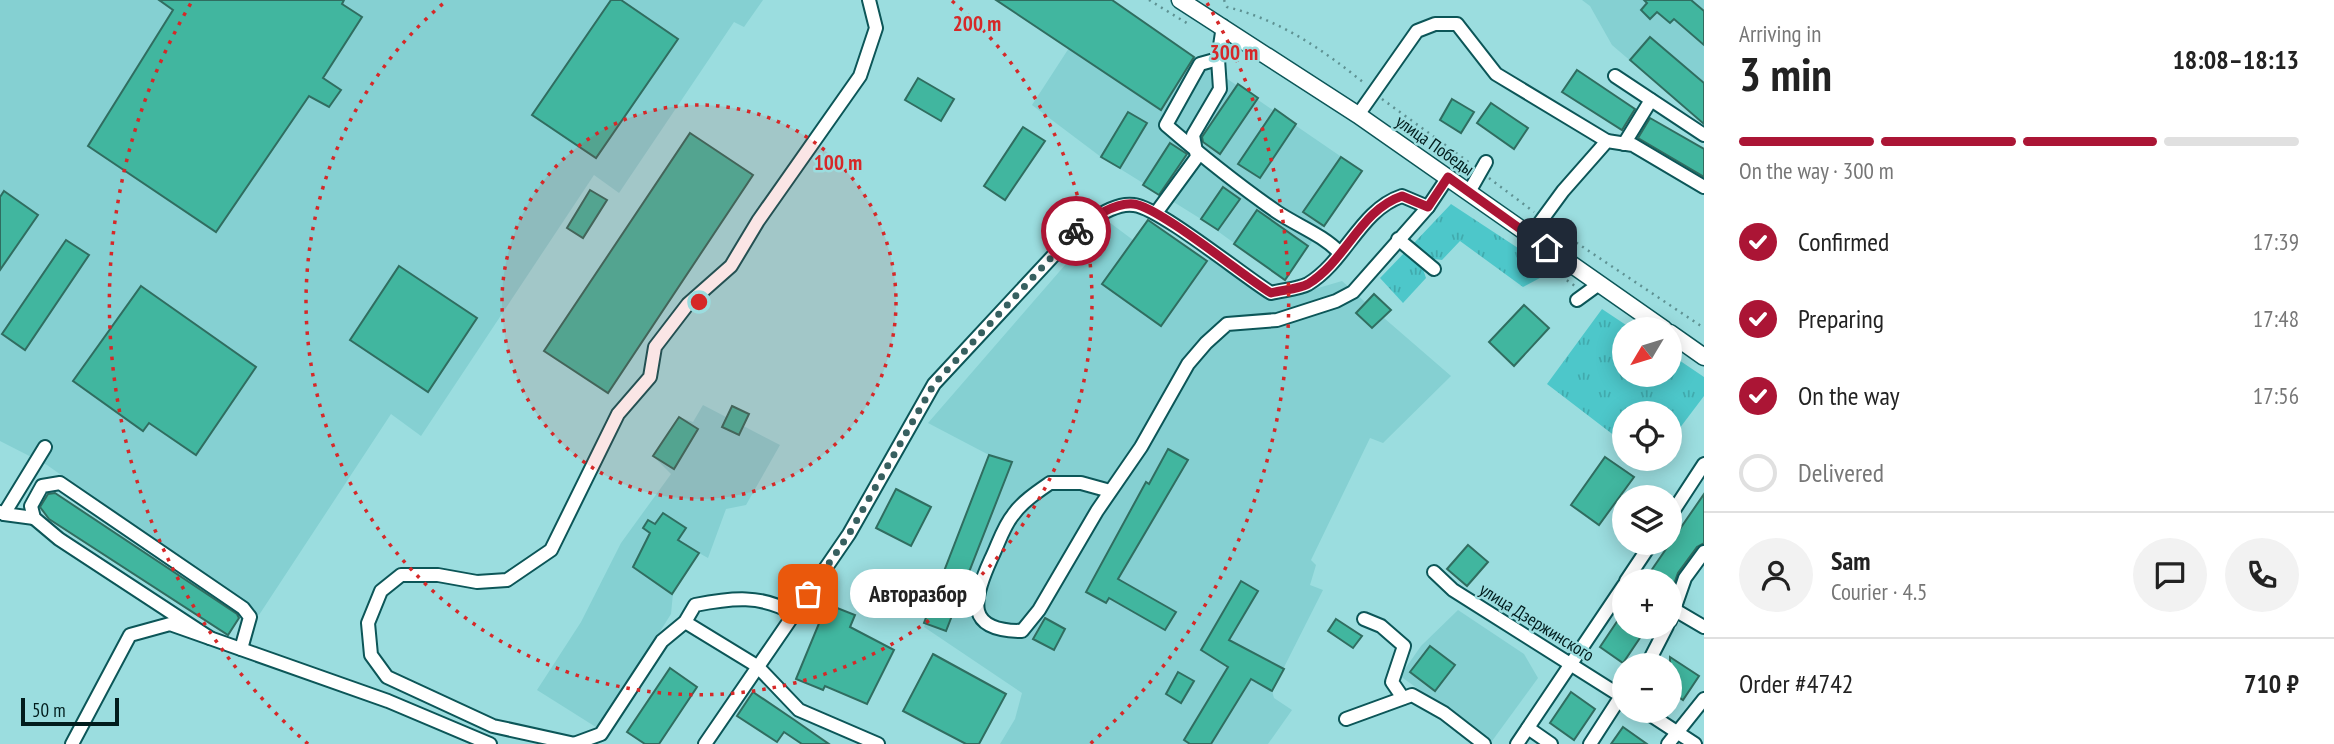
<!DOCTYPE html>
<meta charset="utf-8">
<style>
body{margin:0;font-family:"PT Sans Narrow",sans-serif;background:#f2f2f2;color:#222;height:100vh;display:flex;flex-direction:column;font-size:26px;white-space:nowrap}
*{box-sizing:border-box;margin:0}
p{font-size:23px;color:#767676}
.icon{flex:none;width:38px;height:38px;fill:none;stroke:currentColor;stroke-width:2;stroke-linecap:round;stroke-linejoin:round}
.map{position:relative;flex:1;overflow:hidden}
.details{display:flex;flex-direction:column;background:#fff;width:630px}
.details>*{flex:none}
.needle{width:46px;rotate:232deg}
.buttons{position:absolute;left:1612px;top:317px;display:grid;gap:14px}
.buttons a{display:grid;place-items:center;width:70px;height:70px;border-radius:50%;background:#fff;box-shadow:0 4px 18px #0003;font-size:35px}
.scale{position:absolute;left:21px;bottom:18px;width:98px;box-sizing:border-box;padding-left:7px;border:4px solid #011c1c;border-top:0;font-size:19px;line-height:24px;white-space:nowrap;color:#011c1c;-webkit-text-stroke:5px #9bdddf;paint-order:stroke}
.pin{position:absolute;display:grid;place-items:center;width:60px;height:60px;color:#fff;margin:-30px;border-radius:14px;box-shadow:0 4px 10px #0006}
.courier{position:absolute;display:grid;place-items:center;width:70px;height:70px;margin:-35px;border:5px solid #ab1535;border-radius:50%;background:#fff;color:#222;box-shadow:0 2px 9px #0007}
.bubble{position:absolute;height:49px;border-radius:24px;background:#fff;box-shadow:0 4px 18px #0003;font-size:23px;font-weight:800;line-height:49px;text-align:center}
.head em{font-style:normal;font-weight:800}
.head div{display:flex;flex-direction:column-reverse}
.head{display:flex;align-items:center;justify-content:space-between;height:119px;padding:0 35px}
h1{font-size:46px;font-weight:800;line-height:52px}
.bar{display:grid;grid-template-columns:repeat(4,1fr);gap:10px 7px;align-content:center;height:84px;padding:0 35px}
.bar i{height:9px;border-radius:5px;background:#e0e0e0}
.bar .current{background:#ab1535}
.bar p{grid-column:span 4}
.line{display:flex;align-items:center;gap:18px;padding:0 35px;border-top:2px solid #e0e0e0}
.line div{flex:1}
.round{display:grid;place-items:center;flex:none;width:74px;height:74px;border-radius:37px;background:#f2f2f2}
ol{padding:0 35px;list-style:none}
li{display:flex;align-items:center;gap:21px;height:77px}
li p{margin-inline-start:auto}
li .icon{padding:7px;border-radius:50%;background:#ab1535;color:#fff;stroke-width:4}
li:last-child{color:#767676}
li i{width:38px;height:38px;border:4px solid #e0e0e0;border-radius:50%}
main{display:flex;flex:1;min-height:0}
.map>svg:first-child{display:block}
</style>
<main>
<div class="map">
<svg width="1704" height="744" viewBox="0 0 1704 744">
<defs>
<pattern id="grass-tufts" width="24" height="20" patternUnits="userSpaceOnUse" patternTransform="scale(1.75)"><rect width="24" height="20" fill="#4dc7ca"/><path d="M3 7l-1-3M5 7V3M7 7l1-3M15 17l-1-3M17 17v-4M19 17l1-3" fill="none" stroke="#41aaad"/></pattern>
</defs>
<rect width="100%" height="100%" fill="#9bdddf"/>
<g fill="#85d0d2">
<path d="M0 0H763L744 27 734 22 619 193 594 175 421 436 391 414 259 615 47 465 0 441Z"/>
<path d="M996 0H1112L1362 171 1285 280 1201 219 1101 157 1032 105 1069 48Z"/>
<path d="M1582 0H1704V124L1612 45 1590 6Z"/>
<path d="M1105 219 1133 240 1148 220 1207 261 1212 256 1277 300 1342 281 1365 302 1374 294 1391 310 1384 318 1451 376 1383 443 1370 438 1311 560 1316 565 1310 585 1323 590 1272 691 1274 698 1292 710 1268 744H1000L1015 719 1022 693 924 627 989 455 928 423Z"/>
<path d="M703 405 780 445 746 505 726 509 708 558 699 553 673 593 671 614 599 729 537 690 581 622 621 543 671 474 653 456 679 417 693 422Z"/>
<path d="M1458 610 1524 654 1538 678 1492 741 1400 676 1421 646Z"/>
</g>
<g fill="url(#grass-tufts)">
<path d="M1451 204 1553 271 1523 287 1460 241 1442 260 1427 258 1414 243Z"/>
<path d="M1407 250 1421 263 1426 278 1403 303 1380 278Z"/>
<path d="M1602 309 1632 329H1624V374H1670V354L1704 377V396L1670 441V413H1624V443L1547 384Z"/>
</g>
<g fill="#41b69f" stroke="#306d60" stroke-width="2">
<path d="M159 0H344L342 4 362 17 323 78 341 90 329 107 309 96 216 232 88 146 173 10Z"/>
<path d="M611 0H621L678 39 596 158 532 115Z"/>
<path d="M996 0H1112L1194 57 1161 110Z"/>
<path d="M1644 0H1691L1704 11V45L1674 19 1670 23 1657 12 1650 19 1641 10 1647 3Z"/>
<path d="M1650 37 1704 83V124L1630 60Z"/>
<path d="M1577 70 1635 109 1622 130 1562 92Z"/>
<path d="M918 78 954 99 941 121 905 100Z"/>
<path d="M1238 84 1258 98 1220 154 1203 142 1202 137Z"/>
<path d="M1452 99 1474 112 1461 133 1440 120Z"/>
<path d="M1491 103 1528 128 1514 149 1477 123Z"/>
<path d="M1275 109 1296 124 1260 178 1238 164Z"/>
<path d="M1128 112 1147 123 1120 168 1101 157Z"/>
<path d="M1650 118 1704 149V177L1638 138Z"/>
<path d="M1023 127 1045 141 1005 200 984 186Z"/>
<path d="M690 133 753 175 608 393 544 351Z"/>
<path d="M1170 143 1187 154 1159 195 1143 185Z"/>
<path d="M1341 157 1362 171 1324 226 1303 212Z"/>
<path d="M1223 187 1240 199 1218 230 1201 219Z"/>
<path d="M590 190 607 200 583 238 567 228Z"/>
<path d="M4 191 38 215 0 270V197Z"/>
<path d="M1257 210 1308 246 1285 280 1234 244Z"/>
<path d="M1148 220 1207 261 1161 326 1102 284Z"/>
<path d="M66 240 89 255 25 350 2 334Z"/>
<path d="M399 266 477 318 428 392 350 340Z"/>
<path d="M141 286 256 367 196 455 149 423 143 431 73 381Z"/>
<path d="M1374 294 1391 310 1372 328 1356 313Z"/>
<path d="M1524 305 1549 328 1514 366 1489 342Z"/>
<path d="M732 406 749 414 739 435 722 427Z"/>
<path d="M679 417 698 429 674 469 653 456Z"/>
<path d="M1168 449 1188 460 1118 579 1176 612 1165 630 1109 598 1106 603 1086 592 1146 482 1149 484Z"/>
<path d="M989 455 1012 462 946 631 924 623Z"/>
<path d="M1605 457 1634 477 1599 525 1571 505Z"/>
<path d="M896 489 931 507 911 546 876 528Z"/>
<path d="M55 493 237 614 239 618 228 635 49 519 40 507 48 494Z"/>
<path d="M1704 494V543L1697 547 1678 573 1670 595V581H1644Z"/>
<path d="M663 513 686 528 678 540 699 553 672 594 633 567 650 533 643 528 648 520 655 524Z"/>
<path d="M1468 545 1488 562 1467 586 1447 569Z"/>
<path d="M1241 581 1258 591 1229 640 1284 669 1272 691 1251 679 1211 744H1190L1184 740 1228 667 1201 650Z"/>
<path d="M827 604 855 615 850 627 894 650 867 704 825 686 823 690 796 679Z"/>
<path d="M1624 611V626H1648L1623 663 1600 647Z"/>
<path d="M1045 618 1065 629 1054 650 1033 639Z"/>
<path d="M1336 619 1362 636 1353 648 1328 631Z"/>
<path d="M1430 646 1455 665 1435 691 1410 672Z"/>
<path d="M933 654 1006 694 979 744H966L903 711Z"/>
<path d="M1670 657 1699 676 1683 700 1670 691Z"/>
<path d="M670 668 697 687 659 744H645L627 732Z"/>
<path d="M1178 672 1194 681 1181 703 1166 694Z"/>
<path d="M753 692 793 719 829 744H802L784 732 777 742 737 716Z"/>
<path d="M1571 692 1595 709 1574 740 1550 723Z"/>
<path d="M1623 727 1647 744H1611Z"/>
</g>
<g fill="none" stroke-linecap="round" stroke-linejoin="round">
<g stroke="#0c5658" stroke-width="16">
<g id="minor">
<path d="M1218 59 1200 64 1166 125C1202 156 1238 185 1277 212 1298 226 1323 235 1340 253"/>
<path d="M1615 76 1704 135"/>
<path d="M1358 115 1417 31 1435 24H1457L1496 74 1607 141"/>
<path d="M1624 144 1651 100"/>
<path d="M1469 192 1486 162"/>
<path d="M1156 213 1197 157 1193 135 1220 89 1218 59 1223 26"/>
<path d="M1530 236 1563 191 1607 141 1633 145 1704 187"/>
<path d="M1398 239 1434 269"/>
<path d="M1577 300 1599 284"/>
<path d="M1110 491 1081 483H1050C1037 492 1022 502 1013 515 1003 527 998 545 991 559 972 601 965 631 1022 631L1039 610 1097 511 1141 447 1188 364 1206 343 1227 324 1277 320 1336 301 1353 292 1428 207 1448 177"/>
<path d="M0 512 4 514 45 447"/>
<path d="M4 514 34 518"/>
<path d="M1670 516 1704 464"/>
<path d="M1434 572 1453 590 1624 698"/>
<path d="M1626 581 1652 542"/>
<path d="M1675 610 1704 627"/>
<path d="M1364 619 1381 626 1404 646 1392 682 1403 698"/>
<path d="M1670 621 1685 578 1704 552"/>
<path d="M685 622 757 666 799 710 878 744"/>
<path d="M210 638 59 539 34 518 31 506 42 486 60 483 243 608 250 617 241 649"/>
<path d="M1647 665 1667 626"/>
<path d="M1643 710 1695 744"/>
<path d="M1346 719 1412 695 1444 713 1484 744"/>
<path d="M1528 728 1551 744"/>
<path d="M72 744 130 635 170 624 388 701 490 744"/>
<path d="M574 744 601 734 662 641 685 622 695 605C731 598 762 594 794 614"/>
<path d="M575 744 493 726 387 677 371 655 368 623 381 591 401 575H438L477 582 507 580 551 550 618 414 650 377 655 347 688 304 731 266 758 221 860 76 876 28 869 0"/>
<path d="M705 744 849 534 934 384 1080 227C1095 218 1116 202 1134 205 1160 208 1242 275 1271 293 1282 290 1299 289 1308 284 1346 261 1360 210 1402 196L1428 207"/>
<path d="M1517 744 1624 585"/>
<path d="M1590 744 1621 696"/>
<path d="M1668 744 1704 699"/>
</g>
</g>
<g stroke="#0c5658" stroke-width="19">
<g id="major">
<path d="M1180 0 1358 115 1664 329"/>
<path d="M1670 333 1704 357"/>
</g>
</g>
<g stroke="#5e9192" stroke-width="2.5" stroke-dasharray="2 5" stroke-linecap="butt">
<path d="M1149 0 1190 25"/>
<path d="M1224 0 1227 7C1280 20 1322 49 1364 83"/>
<path d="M1382 99 1470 163"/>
<path d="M1489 178 1534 212"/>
<path d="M1553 227 1704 328"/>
<path d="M1544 264 1575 286"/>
</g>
<use href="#minor" stroke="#fff" stroke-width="12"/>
<use href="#major" stroke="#fff" stroke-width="16"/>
</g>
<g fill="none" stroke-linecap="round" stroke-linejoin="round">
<path stroke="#376060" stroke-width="7" stroke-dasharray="0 12.6" d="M808 594 849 534 934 384 1076 231"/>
<path stroke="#ab1535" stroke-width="9" d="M1076 231C1088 219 1116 202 1134 204 1159 207 1243 276 1271 293 1282 290 1299 289 1308 284 1346 261 1360 210 1402 196L1428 207 1448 177 1547 248"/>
</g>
<circle cx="699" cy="302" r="197" fill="#d62828" fill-opacity=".12"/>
<g fill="none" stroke="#d62828" stroke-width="3.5" stroke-dasharray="3.5 7">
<circle cx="699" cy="302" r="197"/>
<path d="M952 1A393 393 0 1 1 446 1"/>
<path d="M308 744A590 590 0 0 1 191 3M1207 3A590 590 0 0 1 1090 744"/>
</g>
<g text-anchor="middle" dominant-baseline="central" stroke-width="5" stroke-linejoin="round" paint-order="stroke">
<g font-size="18" fill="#011c1c" stroke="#9bdddf">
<text transform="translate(1435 145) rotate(35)">улица Победы</text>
<text transform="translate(1537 622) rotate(32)">улица Дзержинского</text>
</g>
</g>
<circle cx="699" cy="302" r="10" fill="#d62828" stroke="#9bdddf" stroke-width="3.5"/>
<g font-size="21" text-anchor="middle" font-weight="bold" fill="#d62828" stroke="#9bdddf" stroke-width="5" stroke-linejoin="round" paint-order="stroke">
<text x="977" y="31">200 m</text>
<text x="1234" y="60">300 m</text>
<text x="838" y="170">100 m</text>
</g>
</svg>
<div class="buttons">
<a><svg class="needle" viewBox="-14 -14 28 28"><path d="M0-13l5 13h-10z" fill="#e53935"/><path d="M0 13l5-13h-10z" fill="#767676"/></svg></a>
<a><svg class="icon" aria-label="locate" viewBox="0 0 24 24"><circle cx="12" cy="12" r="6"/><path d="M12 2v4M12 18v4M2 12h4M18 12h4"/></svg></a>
<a><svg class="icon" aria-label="layers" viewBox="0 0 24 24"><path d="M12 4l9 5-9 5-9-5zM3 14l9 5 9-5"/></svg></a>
<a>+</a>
<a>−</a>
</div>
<div class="scale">50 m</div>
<div class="pin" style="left:808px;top:594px;background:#ea580c"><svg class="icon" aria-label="bag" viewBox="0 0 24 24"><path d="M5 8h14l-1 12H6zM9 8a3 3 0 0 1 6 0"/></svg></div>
<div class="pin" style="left:1547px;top:248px;background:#1f2937"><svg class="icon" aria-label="home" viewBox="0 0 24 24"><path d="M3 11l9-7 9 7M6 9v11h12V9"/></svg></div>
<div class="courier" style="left:1076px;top:231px"><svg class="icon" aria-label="bike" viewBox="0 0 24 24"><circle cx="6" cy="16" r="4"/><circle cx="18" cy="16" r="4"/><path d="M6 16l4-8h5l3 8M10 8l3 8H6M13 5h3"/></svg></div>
<div class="bubble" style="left:850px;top:569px;width:136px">Авторазбор</div>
</div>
<section class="details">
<div class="head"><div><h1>3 min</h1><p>Arriving in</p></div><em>18:08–18:13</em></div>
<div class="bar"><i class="current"></i><i class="current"></i><i class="current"></i><i></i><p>On the way · 300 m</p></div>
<ol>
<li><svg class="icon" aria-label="check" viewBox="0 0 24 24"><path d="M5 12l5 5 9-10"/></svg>Confirmed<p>17:39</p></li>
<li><svg class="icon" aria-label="check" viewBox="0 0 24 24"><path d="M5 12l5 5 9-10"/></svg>Preparing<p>17:48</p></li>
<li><svg class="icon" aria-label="check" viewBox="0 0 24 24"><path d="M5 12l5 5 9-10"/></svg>On the way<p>17:56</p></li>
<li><i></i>Delivered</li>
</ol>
<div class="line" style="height:126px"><a class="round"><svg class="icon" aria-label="person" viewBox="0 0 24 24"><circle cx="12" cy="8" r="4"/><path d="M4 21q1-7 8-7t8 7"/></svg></a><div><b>Sam</b><p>Courier · 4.5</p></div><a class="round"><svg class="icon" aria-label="chat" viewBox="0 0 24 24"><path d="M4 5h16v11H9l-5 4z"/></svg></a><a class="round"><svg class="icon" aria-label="phone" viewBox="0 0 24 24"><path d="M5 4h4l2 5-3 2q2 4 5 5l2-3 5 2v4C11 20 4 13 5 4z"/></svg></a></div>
<div class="line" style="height:91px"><div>Order #4742</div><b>710 ₽</b></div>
</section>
</main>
